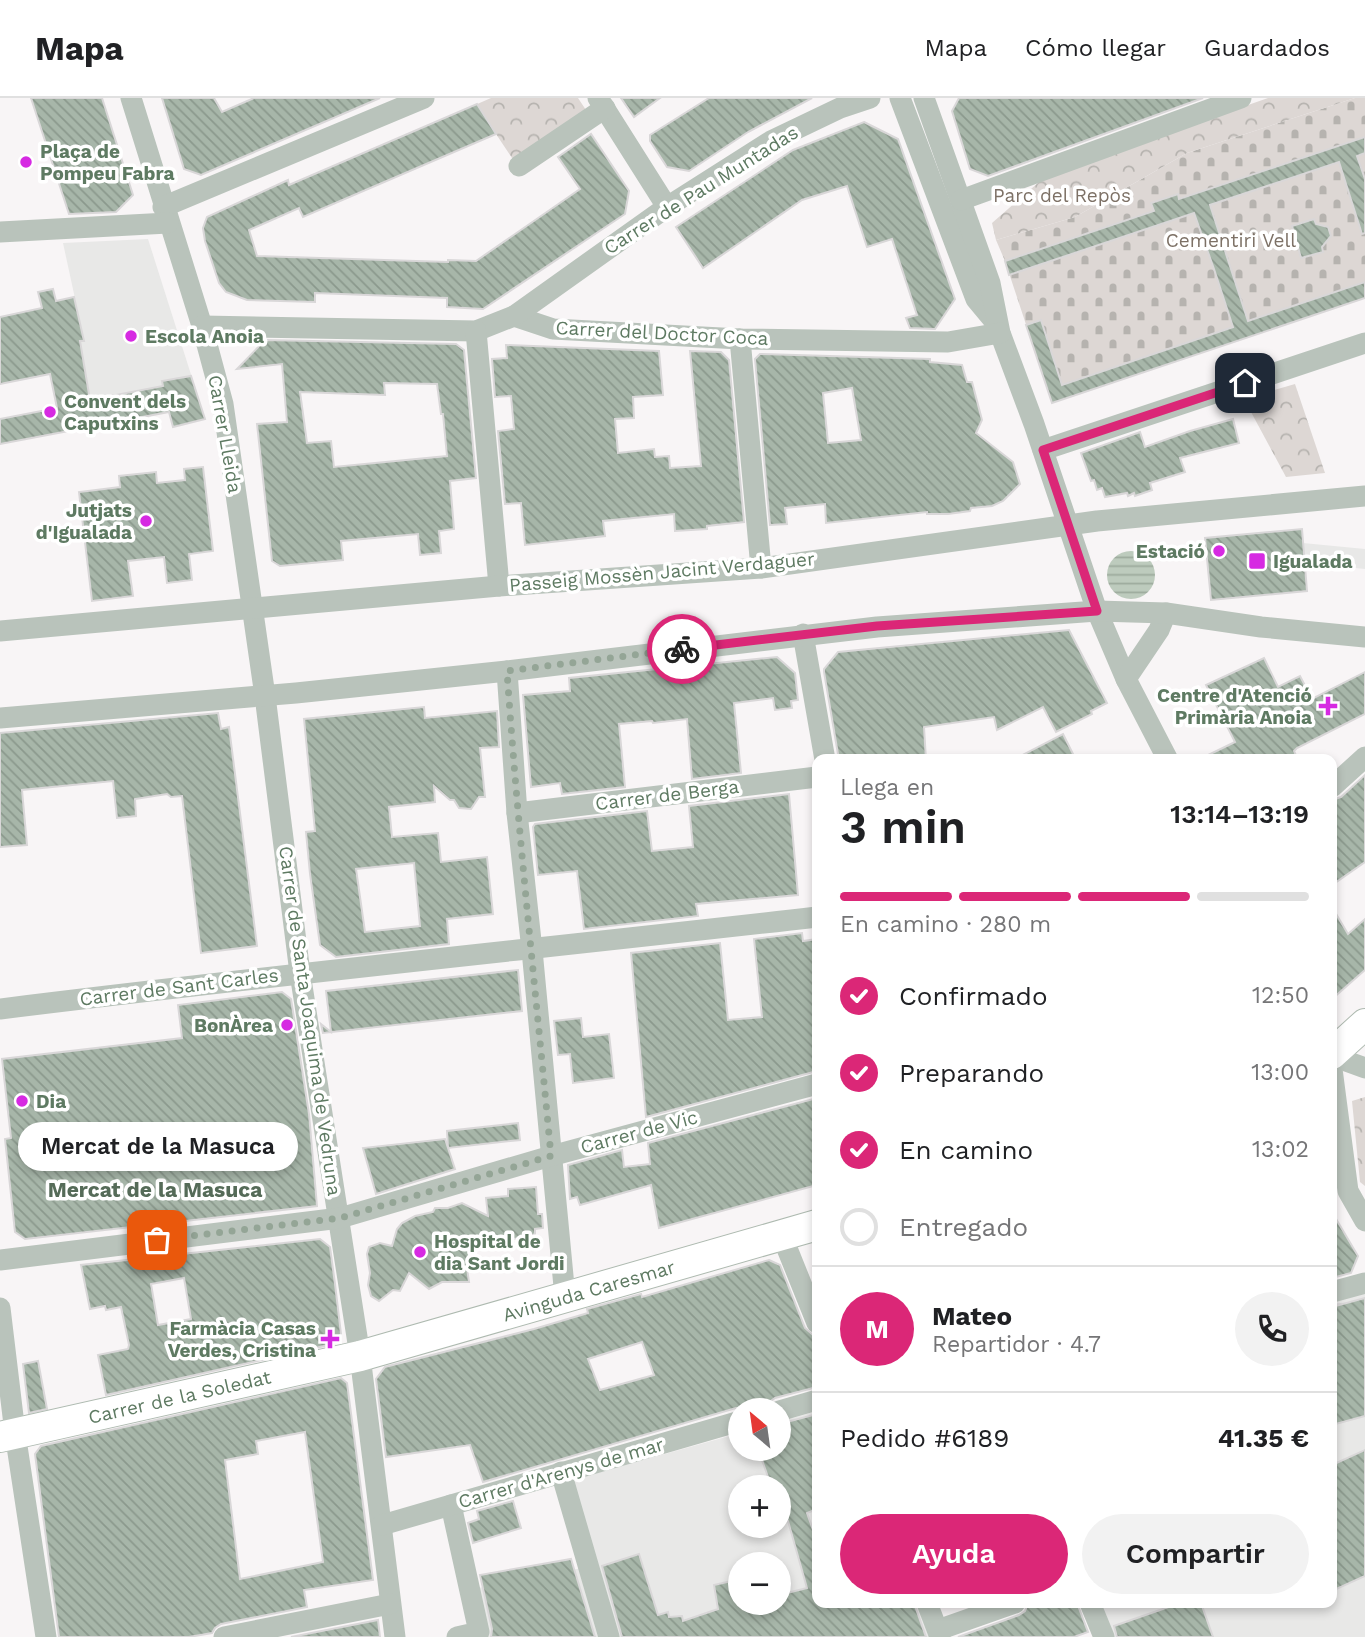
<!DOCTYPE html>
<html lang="es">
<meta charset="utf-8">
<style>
body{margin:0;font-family:"Work Sans",sans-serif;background:#f2f2f2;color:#202124;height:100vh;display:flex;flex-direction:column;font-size:26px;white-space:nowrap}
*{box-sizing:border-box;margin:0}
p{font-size:23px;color:#757577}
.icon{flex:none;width:38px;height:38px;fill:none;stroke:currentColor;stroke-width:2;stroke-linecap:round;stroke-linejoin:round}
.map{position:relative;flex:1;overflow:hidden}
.drawer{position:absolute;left:812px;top:656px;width:525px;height:854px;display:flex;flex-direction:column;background:#fff;border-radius:14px;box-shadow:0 4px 10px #0003}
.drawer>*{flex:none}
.needle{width:46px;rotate:331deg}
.fabs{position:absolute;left:728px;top:1300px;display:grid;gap:14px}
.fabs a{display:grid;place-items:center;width:63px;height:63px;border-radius:50%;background:#fff;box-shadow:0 4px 10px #0003;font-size:35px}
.pin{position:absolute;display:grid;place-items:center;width:60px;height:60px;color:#fff;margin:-30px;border-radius:14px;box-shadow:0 4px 10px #0006}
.courier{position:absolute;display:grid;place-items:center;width:70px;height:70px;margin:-35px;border:5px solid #db2777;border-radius:50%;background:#fff;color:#222;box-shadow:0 2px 9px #0007}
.bubble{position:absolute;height:49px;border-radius:24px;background:#fff;box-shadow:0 4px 10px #0003;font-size:23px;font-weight:600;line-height:49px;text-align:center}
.overview em{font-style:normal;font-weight:600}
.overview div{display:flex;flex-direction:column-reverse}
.overview{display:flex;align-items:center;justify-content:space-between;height:119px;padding:0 28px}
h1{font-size:46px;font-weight:600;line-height:52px}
.bar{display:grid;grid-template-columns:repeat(4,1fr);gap:10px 7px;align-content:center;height:84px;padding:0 28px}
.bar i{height:9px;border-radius:5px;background:#e0e0e0}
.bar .active{background:#db2777}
.bar p{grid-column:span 4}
.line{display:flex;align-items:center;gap:18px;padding:0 28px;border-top:2px solid #e0e0e0}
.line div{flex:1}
.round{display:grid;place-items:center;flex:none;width:74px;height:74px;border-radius:37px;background:#f2f2f2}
ol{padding:0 28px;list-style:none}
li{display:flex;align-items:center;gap:21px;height:77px}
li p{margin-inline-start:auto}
li .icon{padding:7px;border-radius:50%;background:#db2777;color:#fff;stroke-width:4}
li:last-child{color:#757577}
li i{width:38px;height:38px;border:4px solid #e0e0e0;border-radius:50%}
.primary-button{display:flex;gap:14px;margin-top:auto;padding:14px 28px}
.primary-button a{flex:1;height:80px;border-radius:42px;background:#db2777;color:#fff;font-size:28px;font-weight:600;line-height:80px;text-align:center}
.primary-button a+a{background:#f2f2f2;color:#202124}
header{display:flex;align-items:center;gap:42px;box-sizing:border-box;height:98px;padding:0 35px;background:#fff;border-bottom:2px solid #e0e0e0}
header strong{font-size:33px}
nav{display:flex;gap:38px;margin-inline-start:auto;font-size:24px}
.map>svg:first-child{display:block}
</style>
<header>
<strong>Mapa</strong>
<nav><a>Mapa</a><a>Cómo llegar</a><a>Guardados</a></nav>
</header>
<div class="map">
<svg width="1365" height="1539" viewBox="0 0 1365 1539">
<defs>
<pattern id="cemetery-stones" width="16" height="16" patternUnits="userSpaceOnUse" patternTransform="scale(1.75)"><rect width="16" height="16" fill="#ddd7d4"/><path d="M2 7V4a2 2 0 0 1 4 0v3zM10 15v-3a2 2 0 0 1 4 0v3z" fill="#b6b3af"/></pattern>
<pattern id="park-crowns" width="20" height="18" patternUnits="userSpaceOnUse" patternTransform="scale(1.75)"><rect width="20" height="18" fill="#ddd7d4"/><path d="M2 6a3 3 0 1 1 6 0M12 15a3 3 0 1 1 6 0" fill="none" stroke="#b6b3af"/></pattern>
<pattern id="water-rules" width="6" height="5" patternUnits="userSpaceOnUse" patternTransform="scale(1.75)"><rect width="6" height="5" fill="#bdcbbd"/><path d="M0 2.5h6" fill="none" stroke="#9daa9d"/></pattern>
<pattern id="building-back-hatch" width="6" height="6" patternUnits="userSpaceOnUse" patternTransform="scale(1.75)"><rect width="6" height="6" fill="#a7b6a9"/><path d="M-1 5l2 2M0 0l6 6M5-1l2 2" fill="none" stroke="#8b998d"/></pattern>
</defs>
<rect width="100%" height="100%" fill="#f8f5f6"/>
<g fill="#e8e8e7" fill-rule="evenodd">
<path d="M148 141 201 308 71 333 54 249 84 242 63 145Z"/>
<path d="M1303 445 1365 451V471L1305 465Z"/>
<path d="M1365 1188V1539H1097L1085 1505H1332V1198Z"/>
<path d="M817 1313V1505H920L933 1539H487L473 1491 582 1470 561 1385 740 1335V1351H779V1324ZM740 1390H779V1428H740ZM740 1466H779V1505H740Z"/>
</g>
<path fill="url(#cemetery-stones)" d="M1355 0H1365V200L1052 305 1005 163 996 142 1075 119 1187 55Z"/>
<g fill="url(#park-crowns)">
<path d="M491 0H578L588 15 514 63 478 9 475 7Z"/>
<path d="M1268 0H1355L1187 55 1075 119 996 142 992 125 1046 78Z"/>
<path d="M1295 286 1325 375 1286 379 1244 301Z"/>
<path d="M1365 999V1088L1360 1084 1352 1003Z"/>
</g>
<circle fill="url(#water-rules)" cx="1131" cy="477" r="24"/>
<g fill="url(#building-back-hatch)" stroke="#d9d7d8" stroke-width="2" fill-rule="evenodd">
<path d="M31 0H102L133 97 116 114 69 116Z"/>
<path d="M162 0H214L222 14 254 0H380L201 77 184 71Z"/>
<path d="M621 0H660L634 19Z"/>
<path d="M709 0H812L748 34 689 73 667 69 650 43V37Z"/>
<path d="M959 0H1203L988 78 970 71 952 13Z"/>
<path d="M477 6 496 36 303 119 299 110 249 132 257 158 448 164V162L476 163 580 91 558 59 591 36 629 93 625 116 483 211 447 209V200L315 195V204L247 202 226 194 219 185 205 143 203 130 207 119 288 82 289 87Z"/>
<path d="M864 24 898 41 955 201 935 231 910 230 906 220 917 217 892 141 867 149 847 88 802 102 703 170 676 129 793 52Z"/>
<path d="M1365 39V55L1357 58 1365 81V135L1362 136 1339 64 1210 107 1248 223 1365 184V200L1052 305 1026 227 1041 222 1062 287 1233 229 1214 171 1194 115 1009 177 1005 163 1154 113 1151 105 1178 96 1179 101Z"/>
<path d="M1314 121 1316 126 1328 129 1331 138 1322 149 1323 154 1301 160 1292 128Z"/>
<path d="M53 191 56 203 74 199 84 243H80L90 302 163 288 162 283 191 278 205 321 173 329 169 314 0 346V321L57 310 50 276 0 286V219L42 210 38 194Z"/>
<path d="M265 242 456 246 464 252 476 380 450 383 454 431 439 433 441 455 420 457 418 436 341 443 343 462 280 468 272 463 257 326 287 324 282 266 237 271ZM384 285 437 286 441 316H443L447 358 334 369 331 343 307 345 300 294 385 297Z"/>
<path d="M506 247 659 253 663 297 633 299 634 320 615 321 618 355 654 351 655 359 669 358 670 370 701 368 690 253 721 254 729 262 744 424 707 428V431L675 433 674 416 644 419 603 423 605 438 525 447 521 405 505 406 498 333 514 331 511 298 495 299 492 261 507 260Z"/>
<path d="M760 256 930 261V264L962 267 967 284H972L982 322 976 335 1013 364 1020 386 1003 403 992 408 971 410 970 413 948 416H927V414L826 425 825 406 785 410 787 426 770 427 755 261ZM852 290 861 342 828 345 823 295Z"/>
<path d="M1233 321 1239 345 1180 360 1185 374 1150 385 1152 392 1135 398 1134 395 1128 398 1127 395 1105 399 1102 390 1097 392 1094 382 1091 383 1081 355 1140 334 1145 349 1190 333Z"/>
<path d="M203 369 213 453 189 456 192 482 167 485 164 459 128 463 133 498 92 503 79 394 120 389 119 378 156 374 157 385 185 382 184 371Z"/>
<path d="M1302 431 1307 493 1211 502 1205 440Z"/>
<path d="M1069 532 1107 605 1091 613 1092 616 1056 634 1043 609 997 632 994 619 924 629 926 662H839L824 574V571L838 554Z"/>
<path d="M777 559 795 575 798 602 791 603 792 610 775 612 773 600 734 605 741 675 692 681 687 621 653 625 652 623 619 626 625 689 562 696 560 685 531 689 523 597 570 593 569 580Z"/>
<path d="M1264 560 1278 589 1300 578 1312 601 1365 574V616L1297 650 1294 653 1298 662H1198L1235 644 1206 587Z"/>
<path d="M424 609 425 620 497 613 499 649 480 650 485 699H479L471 711 459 710 454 702H450L434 688 435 704 389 709 392 739 438 735 441 764 487 759 493 816 447 821 449 846 336 859 320 847 310 776 306 734 315 733 304 621ZM414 765 420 828 365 834 356 771Z"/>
<path d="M218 615 221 631 229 629 257 848 201 855 182 698 171 699 167 696 135 701 136 718 117 720 113 683 22 692 27 747 0 749V635Z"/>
<path d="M1063 636 1076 662H1013Z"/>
<path d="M1365 677V764L1332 787V702L1341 699Z"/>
<path d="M789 696 798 797 696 806 698 818 584 831 577 773 538 777 533 729 535 726 647 713 652 753 693 749 689 708Z"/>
<path d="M1332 809 1348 836 1365 821V872L1332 901Z"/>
<path d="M802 835 803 843 817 841V973L646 1019 631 855 720 845 728 922 762 919 754 841Z"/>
<path d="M518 872 522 913 323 935 321 926 331 934 326 893Z"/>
<path d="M282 894 291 901 309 1016 317 1108 25 1141 15 1134 5 1041 11 1040 2 961 182 940 178 907Z"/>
<path d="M581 920 583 939 609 936 614 980 573 985 570 956 558 957 554 923Z"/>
<path d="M817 1000V1087L659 1130 651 1087 580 1107 577 1099 570 1101 568 1067 622 1052 624 1069 650 1066 648 1045Z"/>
<path d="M518 1025 520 1042 448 1050 447 1033Z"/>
<path d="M445 1041 455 1071 376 1096 363 1050Z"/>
<path d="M536 1089 538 1116H542L543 1130 535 1131V1136L532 1137 533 1139 481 1144 475 1148 467 1170 469 1184H442L429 1191 409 1175 400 1193 393 1192 379 1203 371 1198 368 1187 370 1175 367 1156 369 1149 380 1145 392 1148 397 1131 402 1125 415 1118 433 1114 435 1110H448L462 1105 488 1118 486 1100 508 1098V1091Z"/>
<path d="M1332 1114 1358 1158 1351 1175 1332 1180Z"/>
<path d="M320 1141 330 1149 335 1186 341 1236 333 1246 106 1297 98 1257 128 1251 129 1247 121 1209 106 1212 105 1208 90 1211 81 1167ZM184 1180 191 1221 158 1227 151 1186Z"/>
<path d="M769 1162 780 1167 805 1230 813 1237 817 1249V1289L775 1300 768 1305 745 1311 736 1310 483 1384 470 1347 386 1359 376 1281 385 1269 534 1231 588 1215 587 1211 641 1196 642 1199ZM642 1244 654 1277 600 1292 588 1261Z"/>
<path d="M1365 1200V1318L1332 1327V1207L1340 1206 1339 1207Z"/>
<path d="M38 1263 47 1311 29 1315 23 1266Z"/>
<path d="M341 1280 347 1285 373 1482 304 1492 307 1509 221 1526 215 1530 212 1535 189 1539H59L35 1356 41 1348ZM305 1334 323 1464 240 1481 225 1362 258 1356 256 1343Z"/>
<path d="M817 1316V1411L807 1415 817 1443V1505H914L926 1539H622L602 1468 639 1456 658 1517 668 1514 669 1519 682 1518 683 1523 718 1511 714 1487 740 1481V1505H779V1497L807 1490 788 1423 785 1424 779 1407V1390H772L758 1351H779V1326Z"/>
<path d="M1365 1352V1478L1332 1493V1367Z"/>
<path d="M513 1403 521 1430 473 1445 468 1425 479 1421 477 1413Z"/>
<path d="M571 1461 595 1539H491L492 1531 480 1477Z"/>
<path d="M1028 1505H1077L1088 1534 1074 1539H958L1019 1517 1025 1513Z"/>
<path d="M1180 1505H1201L1213 1539H1117L1114 1528Z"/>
<path d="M378 1522 380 1539H291Z"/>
</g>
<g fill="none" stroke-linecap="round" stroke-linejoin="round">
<g stroke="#aebab0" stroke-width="32">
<g id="secondary">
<path d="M1332 956 1365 926"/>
<path id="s1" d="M0 1339 360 1258 817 1127"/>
</g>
</g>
<g stroke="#b9c3bb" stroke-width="21">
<path d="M131 0 202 228 223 306 265 598 300 875 360 1258 395 1539"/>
<path d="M598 0 667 109"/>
<path d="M900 0 976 201 996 225"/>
<path d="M924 0 990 185 1000 235 1034 326 1097 513 1126 581 1168 662"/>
<path d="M519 68 605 10"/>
<path d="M961 102 1241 0"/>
<path d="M163 109 424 0"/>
<path d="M0 134 168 125"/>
<path d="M514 218 553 231 740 241 948 244 1000 235"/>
<path d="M202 228 476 233 514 218 667 109 771 43 840 10 870 0"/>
<path d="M476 233 499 488"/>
<path d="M740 241 761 470"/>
<path d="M1043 352 1365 245"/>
<path d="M0 533 499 488 761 470 1097 423 1365 398"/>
<path d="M803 536 825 662"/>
<path d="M507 573 517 715 532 852 565 1199"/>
<path d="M1126 581 1159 532 1166 515"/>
<path d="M0 620 296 595 507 573 877 529 1097 513 1166 515 1261 529 1365 539"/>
<path d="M1332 689 1365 659"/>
<path d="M517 715 817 679"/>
<path d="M0 911C272 877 545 850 817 819"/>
<path d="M1332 958 1365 970"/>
<path d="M1332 971 1348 1093 1365 1123"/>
<path d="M782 1138 817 1225"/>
<path d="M0 1162 340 1120 551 1058 817 986"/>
<path d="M1332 1194 1365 1185"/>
<path d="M0 1210 15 1335 46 1539"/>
<path d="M779 1313 817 1302"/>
<path d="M561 1374 609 1539"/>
<path d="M451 1407 479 1534 457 1539"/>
<path d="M382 1427 740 1323"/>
<path d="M927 1505 940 1539"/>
<path d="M1090 1505 1104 1539"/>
<path d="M938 1532 1015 1505"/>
<path d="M224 1539 390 1506"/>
</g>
<use href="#secondary" stroke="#fff" stroke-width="30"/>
</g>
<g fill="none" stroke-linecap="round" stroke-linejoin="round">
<path stroke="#94a596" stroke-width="7" stroke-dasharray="0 12.6" d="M157 1142 340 1120 551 1058C536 896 518 735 507 573L682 551"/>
<path stroke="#db2777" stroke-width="9" d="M682 551 877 528 1097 513 1043 352 1245 285"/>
</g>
<g fill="#d62ae2" stroke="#fff" stroke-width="2.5">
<circle cx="26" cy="64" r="7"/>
<circle cx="131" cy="238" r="7"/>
<circle cx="50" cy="314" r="7"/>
<circle cx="146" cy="423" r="7"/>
<circle cx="1219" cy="453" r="7"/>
<rect x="1248" y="454" width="18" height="18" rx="3.5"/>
<path d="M1324.5 597.5h7v7h7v7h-7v7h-7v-7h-7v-7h7z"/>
<circle cx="287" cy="927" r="7"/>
<circle cx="22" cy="1003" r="7"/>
<circle cx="420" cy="1154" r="7"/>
<path d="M326.5 1230.5h7v7h7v7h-7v7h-7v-7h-7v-7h7z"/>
</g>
<g text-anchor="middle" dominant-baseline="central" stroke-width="7" stroke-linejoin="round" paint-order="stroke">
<g font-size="19" font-weight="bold" fill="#5e7a62" stroke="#fff" text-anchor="start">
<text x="40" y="53">Plaça de<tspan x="40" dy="22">Pompeu Fabra</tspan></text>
<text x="145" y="238">Escola Anoia</text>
<text x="64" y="303">Convent dels<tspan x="64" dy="22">Caputxins</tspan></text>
<text x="132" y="412" text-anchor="end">Jutjats<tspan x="132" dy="22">d'Igualada</tspan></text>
<text x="1205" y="453" text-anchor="end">Estació</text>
<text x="1273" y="463">Igualada</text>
<text x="1312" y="597" text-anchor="end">Centre d'Atenció<tspan x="1312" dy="22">Primària Anoia</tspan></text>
<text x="273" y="927" text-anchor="end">BonÀrea</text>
<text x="36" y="1003">Dia</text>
<text x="434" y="1143">Hospital de<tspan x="434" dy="22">dia Sant Jordi</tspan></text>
<text x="316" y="1230" text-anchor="end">Farmàcia Casas<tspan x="316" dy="22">Verdes, Cristina</tspan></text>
</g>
<g font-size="19" fill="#5e7a62" stroke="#fff">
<text transform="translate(701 92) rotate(-32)">Carrer de Pau Muntadas</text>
<text transform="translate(662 235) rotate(3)">Carrer del Doctor Coca</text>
<text transform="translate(225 336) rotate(80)">Carrer Lleida</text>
<text transform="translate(662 474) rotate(-5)">Passeig Mossèn Jacint Verdaguer</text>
<text transform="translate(667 697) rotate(-7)">Carrer de Berga</text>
<text transform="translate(179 889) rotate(-7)">Carrer de Sant Carles</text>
<text transform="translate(310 923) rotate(82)">Carrer de Santa Joaquima de Vedruna</text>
<text transform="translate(639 1034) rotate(-15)">Carrer de Vic</text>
<text stroke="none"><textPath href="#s1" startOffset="607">Avinguda Caresmar</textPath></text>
<text stroke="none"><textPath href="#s1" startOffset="184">Carrer de la Soledat</textPath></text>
<text transform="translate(561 1375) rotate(-16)">Carrer d'Arenys de mar</text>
</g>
<g font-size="19" fill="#7d7166" stroke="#fff">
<text x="1062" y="97">Parc del Repòs</text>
<text x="1231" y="142">Cementiri Vell</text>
</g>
<g font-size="21" font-weight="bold" fill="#556b58" stroke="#fff">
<text x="155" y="1091">Mercat de la Masuca</text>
</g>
</g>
</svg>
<div class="fabs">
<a><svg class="needle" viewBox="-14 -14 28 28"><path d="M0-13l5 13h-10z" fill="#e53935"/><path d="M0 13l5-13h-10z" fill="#757577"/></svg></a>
<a>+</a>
<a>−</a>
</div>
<div class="pin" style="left:157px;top:1142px;background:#ea580c"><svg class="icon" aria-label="bag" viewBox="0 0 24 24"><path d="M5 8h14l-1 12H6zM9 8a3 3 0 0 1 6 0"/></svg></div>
<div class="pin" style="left:1245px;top:285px;background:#1f2937"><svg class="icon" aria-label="home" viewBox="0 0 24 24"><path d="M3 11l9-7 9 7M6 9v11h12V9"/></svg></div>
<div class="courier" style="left:682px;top:551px"><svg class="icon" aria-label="bike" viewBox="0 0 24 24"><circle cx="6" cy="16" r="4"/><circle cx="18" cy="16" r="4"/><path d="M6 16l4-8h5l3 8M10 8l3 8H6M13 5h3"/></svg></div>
<div class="bubble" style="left:18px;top:1024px;width:280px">Mercat de la Masuca</div>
<section class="drawer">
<div class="overview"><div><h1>3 min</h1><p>Llega en</p></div><em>13:14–13:19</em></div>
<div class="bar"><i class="active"></i><i class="active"></i><i class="active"></i><i></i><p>En camino · 280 m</p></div>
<ol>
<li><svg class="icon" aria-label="check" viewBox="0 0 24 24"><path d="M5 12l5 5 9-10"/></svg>Confirmado<p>12:50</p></li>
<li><svg class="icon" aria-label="check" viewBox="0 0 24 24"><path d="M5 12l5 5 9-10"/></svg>Preparando<p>13:00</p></li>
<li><svg class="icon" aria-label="check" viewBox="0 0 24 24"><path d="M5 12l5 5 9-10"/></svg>En camino<p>13:02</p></li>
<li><i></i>Entregado</li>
</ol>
<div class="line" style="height:126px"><b class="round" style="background:#db2777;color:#fff">M</b><div><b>Mateo</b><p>Repartidor · 4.7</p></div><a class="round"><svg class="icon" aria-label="phone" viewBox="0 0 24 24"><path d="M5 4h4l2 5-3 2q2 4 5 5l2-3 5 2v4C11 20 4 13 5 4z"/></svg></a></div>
<div class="line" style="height:91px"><div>Pedido #6189</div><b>41.35 €</b></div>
<div class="primary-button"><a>Ayuda</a><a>Compartir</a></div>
</section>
</div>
